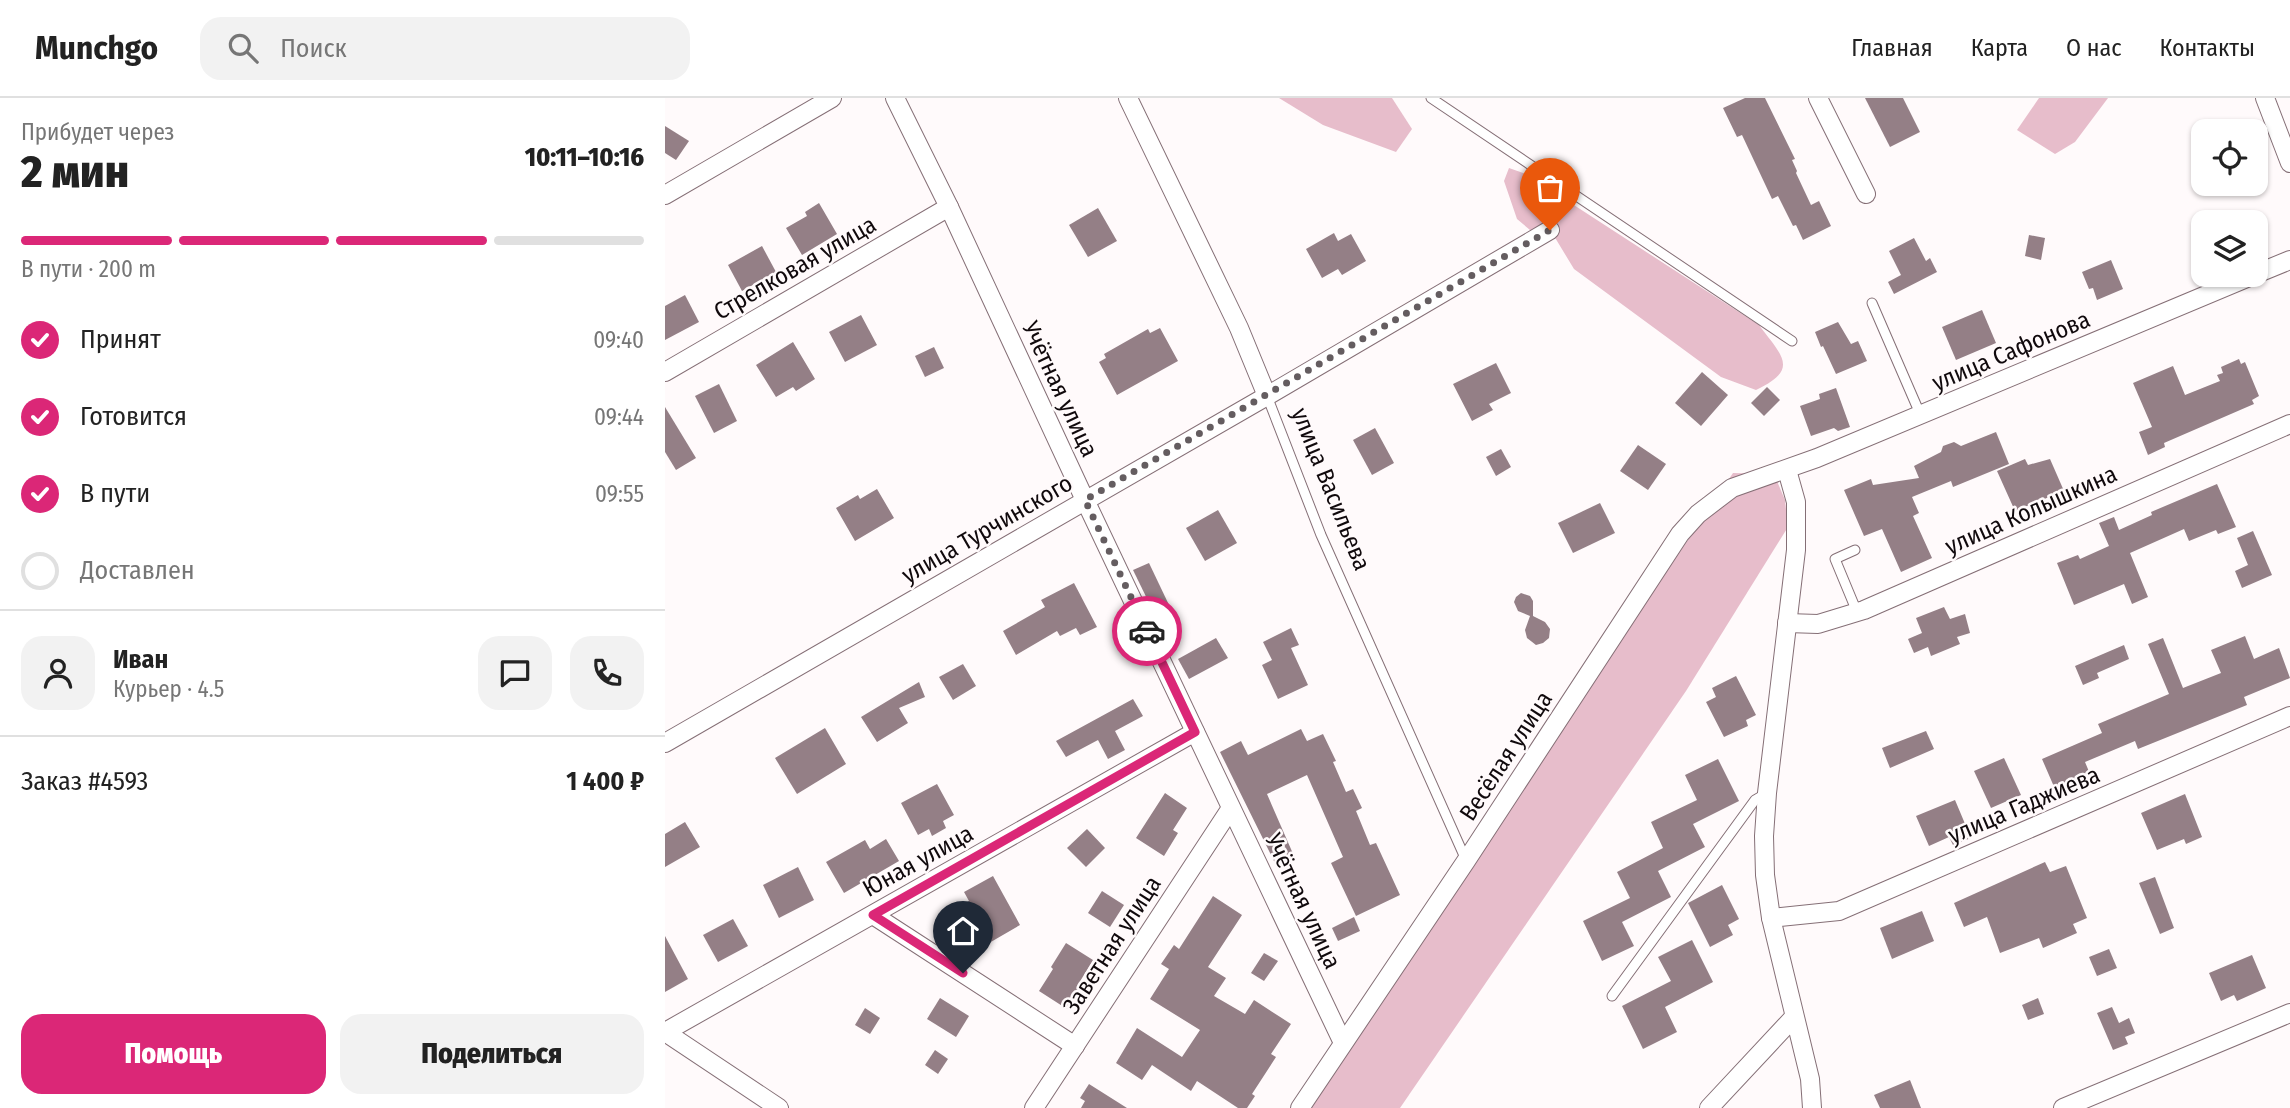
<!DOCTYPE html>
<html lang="ru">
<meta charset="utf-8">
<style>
body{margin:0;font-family:"Fira Sans Condensed",sans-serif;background:#f2f2f2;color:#222;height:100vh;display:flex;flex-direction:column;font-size:26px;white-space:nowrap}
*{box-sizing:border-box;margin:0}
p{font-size:23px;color:#767676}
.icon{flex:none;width:38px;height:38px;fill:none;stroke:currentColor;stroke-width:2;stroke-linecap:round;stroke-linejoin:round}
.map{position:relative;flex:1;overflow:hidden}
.sheet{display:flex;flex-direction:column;background:#fff;width:665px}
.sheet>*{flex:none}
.tools{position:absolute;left:1526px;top:21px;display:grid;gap:14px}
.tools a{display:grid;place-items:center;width:77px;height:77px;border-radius:14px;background:#fff;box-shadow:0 2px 5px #0004;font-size:35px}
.pin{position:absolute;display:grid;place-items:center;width:60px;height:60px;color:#fff;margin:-72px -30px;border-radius:50% 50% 50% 0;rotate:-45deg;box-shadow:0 0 7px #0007}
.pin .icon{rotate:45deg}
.courier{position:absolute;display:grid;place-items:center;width:70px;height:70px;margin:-35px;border:5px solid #db2777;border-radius:50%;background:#fff;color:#222;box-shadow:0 2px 9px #0007}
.headline em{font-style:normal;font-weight:800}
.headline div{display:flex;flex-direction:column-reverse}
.headline{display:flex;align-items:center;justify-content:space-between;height:119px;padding:0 21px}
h1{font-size:46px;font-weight:800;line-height:52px}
.bar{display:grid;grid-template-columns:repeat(4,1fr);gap:10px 7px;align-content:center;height:84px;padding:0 21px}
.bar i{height:9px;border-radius:5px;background:#e0e0e0}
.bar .current{background:#db2777}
.bar p{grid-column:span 4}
.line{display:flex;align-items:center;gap:18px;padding:0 21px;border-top:2px solid #e0e0e0}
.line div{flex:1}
.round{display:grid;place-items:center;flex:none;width:74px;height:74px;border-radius:21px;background:#f2f2f2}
ol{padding:0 21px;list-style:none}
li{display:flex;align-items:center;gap:21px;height:77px}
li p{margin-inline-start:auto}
li .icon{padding:7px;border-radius:50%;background:#db2777;color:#fff;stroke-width:4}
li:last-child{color:#767676}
li i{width:38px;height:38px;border:4px solid #e0e0e0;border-radius:50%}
.action{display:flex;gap:14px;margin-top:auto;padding:14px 21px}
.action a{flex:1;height:80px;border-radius:21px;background:#db2777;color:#fff;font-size:28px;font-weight:800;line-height:80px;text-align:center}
.action a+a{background:#f2f2f2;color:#222}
header{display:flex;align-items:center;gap:42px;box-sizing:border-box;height:98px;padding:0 35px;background:#fff;border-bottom:2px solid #e0e0e0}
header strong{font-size:33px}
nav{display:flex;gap:38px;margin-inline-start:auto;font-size:24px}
.search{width:490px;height:63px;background:#f2f2f2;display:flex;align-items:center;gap:18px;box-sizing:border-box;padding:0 24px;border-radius:21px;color:#767676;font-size:26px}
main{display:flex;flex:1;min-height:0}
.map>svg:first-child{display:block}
</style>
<header>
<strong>Munchgo</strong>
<div class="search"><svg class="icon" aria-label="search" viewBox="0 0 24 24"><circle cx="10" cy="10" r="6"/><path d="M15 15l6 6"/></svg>Поиск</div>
<nav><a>Главная</a><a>Карта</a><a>О нас</a><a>Контакты</a></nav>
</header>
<main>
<section class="sheet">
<div class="headline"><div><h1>2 мин</h1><p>Прибудет через</p></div><em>10:11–10:16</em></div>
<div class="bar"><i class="current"></i><i class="current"></i><i class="current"></i><i></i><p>В пути · 200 m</p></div>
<ol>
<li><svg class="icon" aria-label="check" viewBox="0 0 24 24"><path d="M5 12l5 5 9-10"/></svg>Принят<p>09:40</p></li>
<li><svg class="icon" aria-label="check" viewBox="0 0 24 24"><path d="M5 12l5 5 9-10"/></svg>Готовится<p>09:44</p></li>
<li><svg class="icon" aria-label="check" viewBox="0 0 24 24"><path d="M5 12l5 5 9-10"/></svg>В пути<p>09:55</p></li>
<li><i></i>Доставлен</li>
</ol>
<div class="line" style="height:126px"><a class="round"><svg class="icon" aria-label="person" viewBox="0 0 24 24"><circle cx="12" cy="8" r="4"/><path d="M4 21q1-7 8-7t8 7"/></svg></a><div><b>Иван</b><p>Курьер · 4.5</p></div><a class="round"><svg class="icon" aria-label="chat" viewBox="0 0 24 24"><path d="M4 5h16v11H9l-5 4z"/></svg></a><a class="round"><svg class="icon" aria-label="phone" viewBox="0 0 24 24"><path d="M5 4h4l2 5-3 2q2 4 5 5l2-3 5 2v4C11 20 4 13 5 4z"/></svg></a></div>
<div class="line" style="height:91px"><div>Заказ #4593</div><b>1 400 ₽</b></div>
<div class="action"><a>Помощь</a><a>Поделиться</a></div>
</section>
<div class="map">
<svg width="1625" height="1010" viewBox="0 0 1625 1010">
<rect width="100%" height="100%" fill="#fffafb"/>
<g fill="#e7bdcb">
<path d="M614 0H727L747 31 731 54 658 27Z"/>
<path d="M1374 0H1443L1410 44 1390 56 1352 32Z"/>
<path d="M844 70 861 76 1094 227C1116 257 1136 271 1091 292L1056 279 909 171 889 138 865 132 852 121 839 83Z"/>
<path d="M1068 375 1109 376 1120 402 1123 429 1021 593 735 1010H640Z"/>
</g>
<g fill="#947f86">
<path d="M1080 0H1100L1130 61 1127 62 1132 73 1131 75 1146 107 1154 103 1166 128 1138 142 1131 127 1128 128 1113 98 1107 101 1077 37 1072 39 1058 10Z"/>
<path d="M1200 0H1238L1255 34 1225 49Z"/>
<path d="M0 28 24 43 11 62 0 55Z"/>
<path d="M154 105 172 136 137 157 121 130 142 118 140 114Z"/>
<path d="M433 110 452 143 423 159 404 127Z"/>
<path d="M669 135 673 143 686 136 701 163 677 177 673 171 657 180 641 151Z"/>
<path d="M1364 137 1380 140 1376 162 1360 158Z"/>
<path d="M1249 140 1261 163 1265 160 1272 174 1229 196 1223 184 1236 177 1224 153Z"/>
<path d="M97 148 111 174 77 193 63 167Z"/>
<path d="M1446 162 1458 191 1432 202 1428 190 1424 191 1417 174Z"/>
<path d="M20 197 34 224 0 242V208Z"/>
<path d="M1317 212 1331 245 1291 262 1277 229Z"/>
<path d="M196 217 212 247 180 264 164 234Z"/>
<path d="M1173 224 1186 246 1193 243 1202 263 1171 276 1158 248 1156 249 1150 234Z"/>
<path d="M495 230 513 263 452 297 434 264 441 260 439 256 483 231 485 235Z"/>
<path d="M128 244 150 281 131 293 128 289 111 299 91 267Z"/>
<path d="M269 249 279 270 260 279 250 258Z"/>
<path d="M1574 261 1576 266 1580 264 1594 298 1587 302 1589 306 1499 345 1500 349 1483 357 1474 334 1487 329 1468 285 1508 268 1520 297 1555 283 1552 277 1558 275 1556 269Z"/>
<path d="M831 265 846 295 824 306 828 312 807 323 788 286Z"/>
<path d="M1037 274 1063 297 1036 328 1010 305Z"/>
<path d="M54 286 72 323 49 335 30 298Z"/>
<path d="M1102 289 1115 302 1099 318 1086 305Z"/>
<path d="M1171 290 1185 329 1173 333 1169 330 1146 338 1135 308 1155 301 1154 296Z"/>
<path d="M0 309 31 360 11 372 0 354Z"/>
<path d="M710 330 729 365 707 377 688 342Z"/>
<path d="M1331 334 1344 366 1288 389 1286 383 1247 399 1254 415 1248 418 1267 460 1236 474 1217 431 1199 438 1179 392 1206 381 1208 387 1254 380 1249 368 1276 354 1278 348 1289 344 1296 348Z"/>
<path d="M973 347 1001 366 983 392 955 373Z"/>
<path d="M836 351 846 369 831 378 821 359Z"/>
<path d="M1360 361 1363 367 1385 361 1399 393 1350 413 1332 373Z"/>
<path d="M1552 386 1571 429 1553 436 1551 432 1524 443 1519 431 1465 455 1483 499 1467 506 1459 486 1409 507 1392 465 1413 457 1415 461 1444 448 1434 425 1449 419 1454 432 1487 417 1486 414Z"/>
<path d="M212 391 229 420 190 443 171 410 193 397 195 401Z"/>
<path d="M935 405 950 435 908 455 893 425Z"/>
<path d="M553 412 572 445 540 463 521 430Z"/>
<path d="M1588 433 1607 477 1577 490 1570 473 1583 467 1572 440Z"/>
<path d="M484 465 504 507 489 515 468 472Z"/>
<path d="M409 485 432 529 415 537 411 530 395 538 392 533 351 557 338 533 380 509 376 502Z"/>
<path d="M856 495 865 498 868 503V518L880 524 885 531 884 540 878 545 871 547 862 540 860 532 865 518 853 513 849 504 851 499Z"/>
<path d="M1279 509 1285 521 1300 516 1305 535 1292 539 1295 546 1266 558 1263 549 1249 555 1243 541 1257 535 1251 520Z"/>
<path d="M626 530 634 547 626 550 643 587 613 601 597 567 607 562 598 544Z"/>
<path d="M1580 538 1589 561 1614 550 1625 580 1579 599 1582 607 1473 651 1470 643 1420 664 1425 676 1390 691 1377 661 1437 635 1433 626 1504 596 1483 546 1498 540 1518 590 1556 575 1546 552Z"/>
<path d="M551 540 563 560 524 581 513 561Z"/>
<path d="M1459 547 1464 561 1432 575 1434 580 1418 587 1410 568Z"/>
<path d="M298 566 311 588 288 602 274 579Z"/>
<path d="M1071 578 1091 617 1081 622 1083 628 1059 639 1041 604 1051 599 1047 590Z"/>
<path d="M254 584 260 599 234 610 243 625 212 644 196 619Z"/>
<path d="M468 601 478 618 450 633 460 652 443 661 433 642 401 659 391 643Z"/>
<path d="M160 630 181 666 132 696 110 660Z"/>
<path d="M636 631 642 643 658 636 671 663 668 664 681 694 688 691 697 710 691 713 705 747 711 745 735 797 691 818 666 765 678 759 642 677 602 696 629 758 611 767 555 654 576 643 583 657Z"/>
<path d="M1261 633 1269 651 1225 670 1217 650Z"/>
<path d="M1339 660 1356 697 1326 710 1309 673Z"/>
<path d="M1053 661 1074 703 1028 726 1040 749 993 773 1006 799 957 824 969 848 937 863 918 823 965 800 952 774 998 750 986 724 1032 702 1020 677Z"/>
<path d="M272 686 289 717 278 723 281 730 267 738 264 731 253 737 236 705Z"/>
<path d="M500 695 522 710 508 732 513 735 499 758 471 740Z"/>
<path d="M1520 696 1537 739 1521 746 1519 741 1492 752 1476 715Z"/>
<path d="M1290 702 1306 740 1288 747 1284 739 1264 748 1251 718Z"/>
<path d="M20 724 35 749 0 769V736Z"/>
<path d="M422 731 440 750 421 769 402 750Z"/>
<path d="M221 741 234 763 179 795 161 764 200 742 205 751Z"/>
<path d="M1380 764 1385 774 1401 768 1422 820 1408 826 1412 835 1378 850 1374 840 1335 855 1322 819 1299 829 1289 805Z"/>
<path d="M133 769 149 802 114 820 98 787Z"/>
<path d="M328 778 355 827 312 852 304 838 307 837 292 810 304 803 299 794Z"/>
<path d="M1490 779 1509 830 1495 836 1474 785Z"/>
<path d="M1057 787 1074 821 1063 827 1068 837 1045 849 1023 805Z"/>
<path d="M437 793 459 807 445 829 423 815Z"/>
<path d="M548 798 577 817 543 869 561 880 549 898 580 916 589 902 626 926 606 956 611 959 587 996 590 998 582 1010H573L532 983 526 993 487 967 477 982 451 965 472 930 517 959 535 932 485 901 504 871 496 866 509 847 514 851Z"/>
<path d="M1257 813 1269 843 1227 861 1215 830Z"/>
<path d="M689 819 695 833 673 843 667 830Z"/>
<path d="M68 821 83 848 53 864 38 837Z"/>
<path d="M0 838 23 881 0 894Z"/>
<path d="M1027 842 1048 884 1000 909 1012 934 978 951 957 908 1006 883 993 859Z"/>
<path d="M401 845 428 862 414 885 417 887 402 911 374 893 388 871 386 869Z"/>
<path d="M1444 851 1452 870 1432 878 1424 859Z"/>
<path d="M599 855 613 863 599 883 586 875Z"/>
<path d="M1587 857 1601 890 1572 903 1569 897 1556 903 1544 875Z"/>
<path d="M275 900 304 918 291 939 262 921Z"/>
<path d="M1373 900 1379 916 1363 922 1357 907Z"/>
<path d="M1447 909 1454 925 1464 920 1470 935 1460 939 1463 946 1448 952 1432 915Z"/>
<path d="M200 910 215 920 205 936 190 927Z"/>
<path d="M270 952 283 961 273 976 260 967Z"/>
<path d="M1245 982 1256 1010H1215L1209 997Z"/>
<path d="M424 986 462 1010H416L420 1003 415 1000Z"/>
</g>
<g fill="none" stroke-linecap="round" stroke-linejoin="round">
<g stroke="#856f76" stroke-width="11">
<g id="service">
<path d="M766 0 1127 243"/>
<path d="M1207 205 1256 318"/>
<path d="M602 298 656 437 801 762"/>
<path d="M1190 452 1170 461 1192 514"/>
<path d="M947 898 1090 702 1102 695"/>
</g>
</g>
<g stroke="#856f76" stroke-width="20">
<g id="minor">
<path d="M230 0 284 109 420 402 678 945"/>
<path d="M463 0 574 230 602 298"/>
<path d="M1153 0 1201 96"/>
<path d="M1600 0 1625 65"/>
<path d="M0 97 167 0"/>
<path d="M1591 176 1625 162"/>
<path d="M0 274 284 109"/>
<path d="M1122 372 1131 404V452L1102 695 1099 738 1100 777 1106 820 1145 981 1147 1010"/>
<path d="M1122 525 1153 526 1199 512 1625 326"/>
<path d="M0 645 602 298 885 132"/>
<path d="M208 817 410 948"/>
<path d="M1106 820 1174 813 1625 618"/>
<path d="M0 934 530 634"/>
<path d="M0 934 114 1010"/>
<path d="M369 1010 566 710"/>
<path d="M635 1010 801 763 1015 436 1033 416 1067 390 1152 360 1589 177"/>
<path d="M1044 1010 1129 919"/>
<path d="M1398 1010 1625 915"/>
</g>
</g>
<use href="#service" stroke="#fff" stroke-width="9"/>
<use href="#minor" stroke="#fff" stroke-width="18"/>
</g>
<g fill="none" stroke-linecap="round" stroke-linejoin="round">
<path stroke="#645d60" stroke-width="7" stroke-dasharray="0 12.6" d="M482 533 420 402 885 132"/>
<path stroke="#db2777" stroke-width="9" d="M298 875 208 817 530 634 482 533"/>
</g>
<g text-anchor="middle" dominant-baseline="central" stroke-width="5" stroke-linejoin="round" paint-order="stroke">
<g font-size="24" fill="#10090c" stroke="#fffafb">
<text transform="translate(130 170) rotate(-30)">Стрелковая улица</text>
<text transform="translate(1346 253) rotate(-23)">улица Сафонова</text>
<text transform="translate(395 291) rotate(65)">Учётная улица</text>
<text transform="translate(666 391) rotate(68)">улица Васильева</text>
<text transform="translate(1366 412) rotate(-24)">улица Колышкина</text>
<text transform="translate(322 431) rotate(-30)">улица Турчинского</text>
<text transform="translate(841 658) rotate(-57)">Весёлая улица</text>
<text transform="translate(1359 707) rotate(-23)">улица Гаджиева</text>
<text transform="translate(253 763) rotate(-29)">Юная улица</text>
<text transform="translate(638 803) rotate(65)">Учётная улица</text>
<text transform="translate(447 847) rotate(-57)">Заветная улица</text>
</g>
</g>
</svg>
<div class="tools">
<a><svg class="icon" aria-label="locate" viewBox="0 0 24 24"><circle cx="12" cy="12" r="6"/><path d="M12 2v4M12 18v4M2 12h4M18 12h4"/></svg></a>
<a><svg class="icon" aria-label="layers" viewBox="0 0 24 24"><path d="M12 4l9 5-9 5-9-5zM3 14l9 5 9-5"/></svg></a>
</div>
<div class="pin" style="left:885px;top:132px;background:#ea580c"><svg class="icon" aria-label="bag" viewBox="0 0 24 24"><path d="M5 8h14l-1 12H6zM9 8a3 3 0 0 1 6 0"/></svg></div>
<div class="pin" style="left:298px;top:875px;background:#1f2937"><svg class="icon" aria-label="home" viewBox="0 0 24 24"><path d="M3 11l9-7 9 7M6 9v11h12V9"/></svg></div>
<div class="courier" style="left:482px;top:533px"><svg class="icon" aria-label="car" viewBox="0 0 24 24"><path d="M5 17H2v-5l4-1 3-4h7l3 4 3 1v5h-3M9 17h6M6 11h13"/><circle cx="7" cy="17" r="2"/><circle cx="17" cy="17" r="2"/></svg></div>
</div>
</main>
